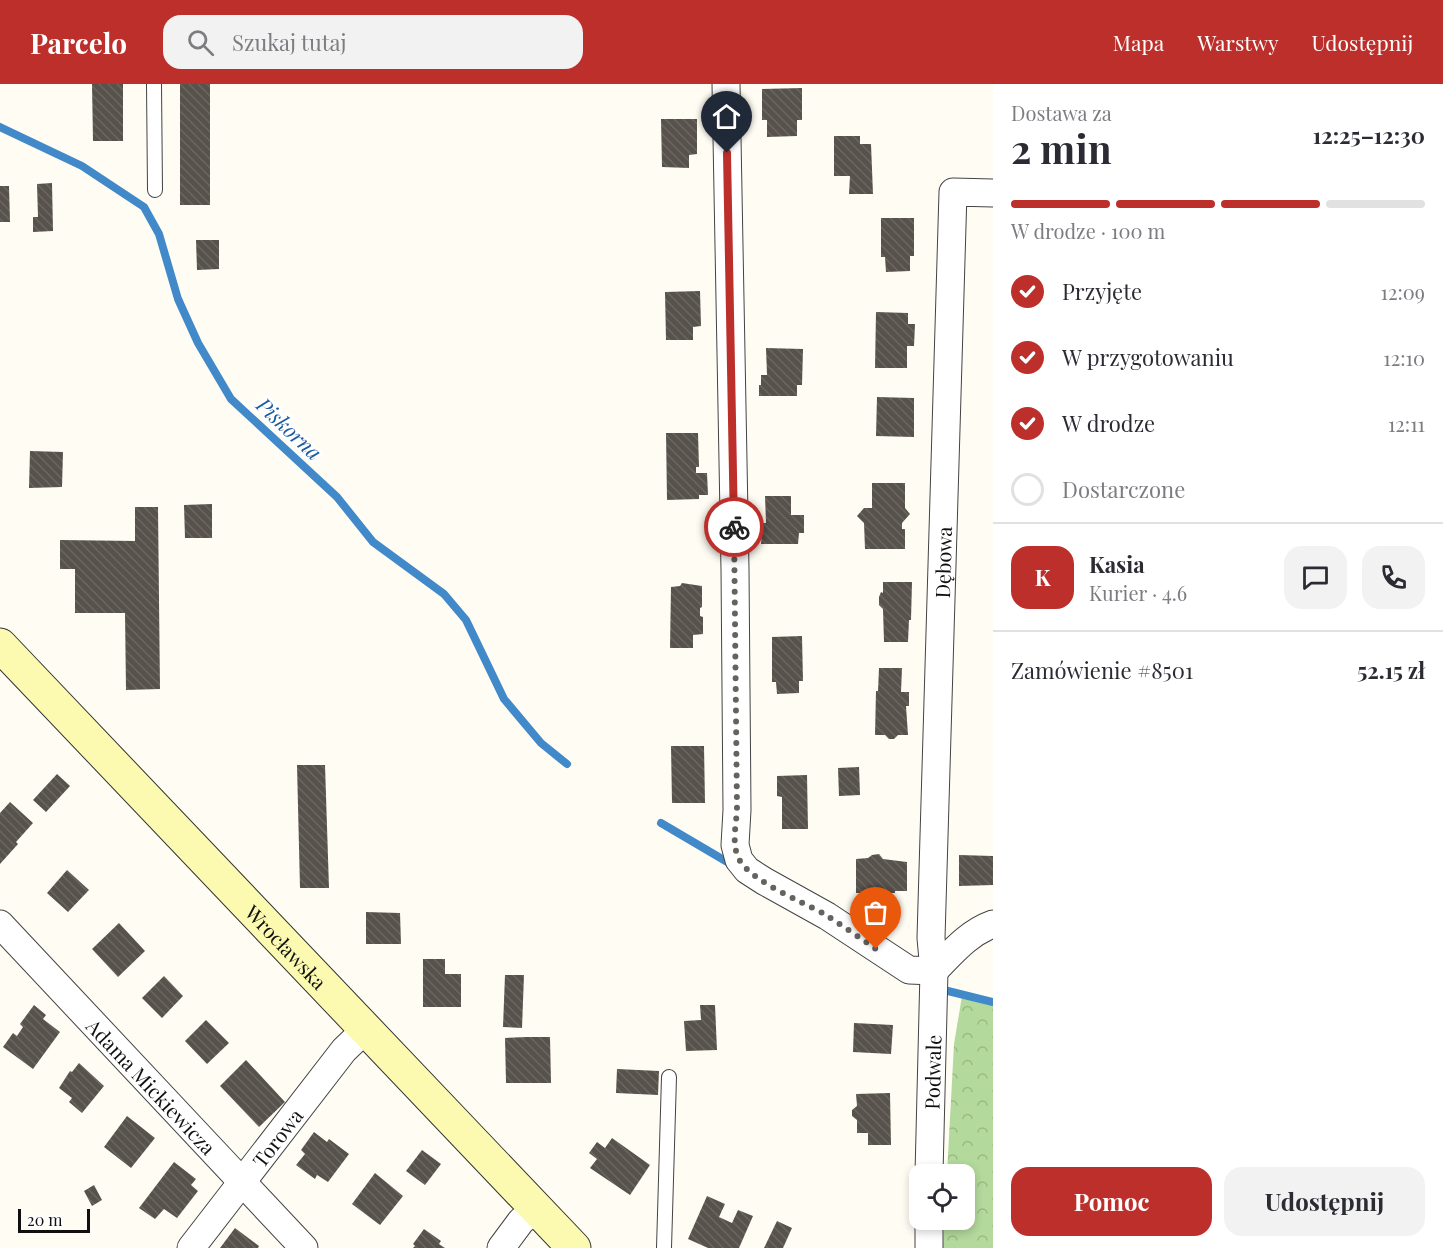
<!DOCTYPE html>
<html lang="pl">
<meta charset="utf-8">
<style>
body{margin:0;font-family:"Playfair Display",serif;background:#f2f2f3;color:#2b2b33;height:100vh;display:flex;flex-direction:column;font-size:22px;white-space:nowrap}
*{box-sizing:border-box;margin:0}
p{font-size:20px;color:#7c7c81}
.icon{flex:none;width:33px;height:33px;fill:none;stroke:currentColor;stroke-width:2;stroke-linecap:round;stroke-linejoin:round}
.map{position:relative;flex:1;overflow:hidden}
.drawer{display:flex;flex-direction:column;background:#fff;width:450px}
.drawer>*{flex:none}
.controls{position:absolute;left:909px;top:1080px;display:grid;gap:12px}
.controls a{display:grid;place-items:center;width:66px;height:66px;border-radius:12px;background:#fff;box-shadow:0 3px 9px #0003;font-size:30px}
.scale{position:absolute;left:18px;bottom:15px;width:72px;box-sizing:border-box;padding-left:6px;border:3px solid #101010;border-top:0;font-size:16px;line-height:21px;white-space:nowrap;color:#101010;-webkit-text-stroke:4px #fff;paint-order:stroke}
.pin{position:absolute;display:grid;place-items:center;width:51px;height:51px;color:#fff;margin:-62px -26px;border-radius:50% 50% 50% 0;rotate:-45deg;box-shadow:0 0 6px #0007}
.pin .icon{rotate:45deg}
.courier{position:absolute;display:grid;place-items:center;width:60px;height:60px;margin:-30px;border:4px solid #bd2f2b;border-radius:50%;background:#fff;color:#222;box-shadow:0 2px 8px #0007}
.summary em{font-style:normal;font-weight:700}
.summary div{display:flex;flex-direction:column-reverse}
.summary{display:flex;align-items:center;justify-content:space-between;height:102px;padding:0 18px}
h1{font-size:39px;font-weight:700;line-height:45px}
.bar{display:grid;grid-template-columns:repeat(4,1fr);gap:9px 6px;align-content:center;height:72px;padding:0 18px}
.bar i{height:8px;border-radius:4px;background:#e1e1e2}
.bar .selected{background:#bd2f2b}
.bar p{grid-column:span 4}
.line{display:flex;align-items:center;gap:15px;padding:0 18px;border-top:2px solid #e1e1e2}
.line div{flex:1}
.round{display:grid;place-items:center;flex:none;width:63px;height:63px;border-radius:18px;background:#f2f2f3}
ol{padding:0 18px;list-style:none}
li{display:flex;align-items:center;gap:18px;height:66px}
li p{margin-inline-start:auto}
li .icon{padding:6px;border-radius:50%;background:#bd2f2b;color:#fff;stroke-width:4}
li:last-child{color:#7c7c81}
li i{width:33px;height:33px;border:3px solid #e1e1e2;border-radius:50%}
.button{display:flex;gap:12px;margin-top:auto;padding:12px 18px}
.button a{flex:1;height:69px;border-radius:18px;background:#bd2f2b;color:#fff;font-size:24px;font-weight:700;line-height:69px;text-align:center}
.button a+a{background:#f2f2f3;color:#2b2b33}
header{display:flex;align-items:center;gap:36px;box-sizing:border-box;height:84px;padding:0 30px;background:#bd2f2b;color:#fff}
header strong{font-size:28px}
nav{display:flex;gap:33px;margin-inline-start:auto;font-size:21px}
.search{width:420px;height:54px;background:#f2f2f3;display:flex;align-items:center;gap:15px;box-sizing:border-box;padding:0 21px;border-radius:18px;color:#7c7c81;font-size:22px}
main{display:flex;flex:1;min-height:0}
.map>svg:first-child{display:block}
</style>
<header>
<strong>Parcelo</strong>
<div class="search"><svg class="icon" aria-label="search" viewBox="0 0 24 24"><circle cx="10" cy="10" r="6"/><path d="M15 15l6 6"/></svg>Szukaj tutaj</div>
<nav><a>Mapa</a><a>Warstwy</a><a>Udostępnij</a></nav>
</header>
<main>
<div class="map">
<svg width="993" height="1164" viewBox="0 0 993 1164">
<defs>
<pattern id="forest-crowns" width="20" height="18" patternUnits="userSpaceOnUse" patternTransform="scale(1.5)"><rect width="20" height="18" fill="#b3d99c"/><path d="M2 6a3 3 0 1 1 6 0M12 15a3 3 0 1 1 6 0" fill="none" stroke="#99b985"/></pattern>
<pattern id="building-back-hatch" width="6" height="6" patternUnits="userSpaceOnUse" patternTransform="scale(1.5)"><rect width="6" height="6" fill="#58524c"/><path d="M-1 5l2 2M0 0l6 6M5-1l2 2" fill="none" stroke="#6b6661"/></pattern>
</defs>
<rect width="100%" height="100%" fill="#fffdf3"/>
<path fill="url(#forest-crowns)" d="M962 912 993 916V1164H943L944 1136H964V1090H947L954 960Z"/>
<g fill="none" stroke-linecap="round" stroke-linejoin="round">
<g stroke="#4289ca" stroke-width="8">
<path d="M0 43 82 82 144 123 159 150 178 215 198 259 231 315 337 413 373 458 444 510 466 536 504 615 541 659 567 680"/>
<path d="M661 739 729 779"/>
<path d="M948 907 993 918"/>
</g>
</g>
<g fill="url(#building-back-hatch)">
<path d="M92 0H123V57H93Z"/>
<rect x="180" y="0" width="30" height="121"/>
<path d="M802 4V36H797V52L767 53V36H762V5Z"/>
<path d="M661 35H697V70L689 71V84L662 83Z"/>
<path d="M834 52H860V60H871L873 110H849L850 92H834Z"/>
<path d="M52 99 53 147 33 148V133H38L37 100Z"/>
<path d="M0 102H9L10 138H0Z"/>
<path d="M881 134H914V172H910V187L886 188 885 173H881Z"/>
<path d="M196 156H219V185L197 186Z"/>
<path d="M700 207 701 242 693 243V256H666L665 208Z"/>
<path d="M876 228 908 229V240H915L914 262H907V284H875Z"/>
<path d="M766 264 803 265 802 301H797V312H759V301H761V291H767Z"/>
<path d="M877 313 914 314V353L876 352Z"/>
<path d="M666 349H698L699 383H696V389H707L708 411H699V415L667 416Z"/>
<path d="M30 367 63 368 62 403 29 404Z"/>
<path d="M872 399H905V424L910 430 902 439V445H905V465H865L864 439 857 432 864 424H872Z"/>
<path d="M765 412H791V431H804V449H799L798 460H761L763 439H766Z"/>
<path d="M212 420V454H185L184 421Z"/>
<path d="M135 423H158L160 605 126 606 125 529H75V485H60V456L135 457Z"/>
<path d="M883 498H912L911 536H909L908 558H884L883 525 879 521V513L881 508 883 509Z"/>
<path d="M682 499 702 502V523L700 524V532L703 533V550L693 551V564H670L671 503 680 502Z"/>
<path d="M802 552 803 597H799V609L777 610 776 598H772V553Z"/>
<path d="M879 584H902L901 608H909V622H906L908 651H898L894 655H889L885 651H875L876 607H878Z"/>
<path d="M671 662H704L705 719H672Z"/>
<path d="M297 681H325L329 804H300Z"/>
<path d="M859 683 860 711 839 712 838 684Z"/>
<path d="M57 690 70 702 46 728 33 716Z"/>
<path d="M807 691 808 745H782V713L777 712V692Z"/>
<path d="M10 718 33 739 16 758 18 760 0 780V729Z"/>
<path d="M879 770 883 775 907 778V807H895V809H856V775L868 774 872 771Z"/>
<path d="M959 771 993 772V801L959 802Z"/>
<path d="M67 786 89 806 68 828 47 809Z"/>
<path d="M366 828 400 829 401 860H366Z"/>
<path d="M119 839 145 867 118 893 92 865Z"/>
<path d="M423 875H445V890H461V923H423Z"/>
<path d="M505 891H524L522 944 503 943Z"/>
<path d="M164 892 183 912 162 934 142 914Z"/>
<path d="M34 921 46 931 43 935 60 948 33 985 3 963 13 949 17 952 23 943 20 940Z"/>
<path d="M700 921H715L717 966 686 967 684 937 701 936Z"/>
<path d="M206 936 229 959 207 980 185 957Z"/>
<path d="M854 939 893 941 891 970 853 968Z"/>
<path d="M527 953H550L551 999H506L505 954Z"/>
<path d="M246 976 285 1018 259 1043 220 1002Z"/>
<path d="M79 979 104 1002 82 1029 69 1018 72 1014 59 1004 70 987 72 988Z"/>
<path d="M617 985 659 987 658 1011 616 1009Z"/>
<path d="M890 1009 891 1061H868V1049H857V1036L852 1032V1026L857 1022 856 1010Z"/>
<path d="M127 1032 155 1054 131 1084 104 1063Z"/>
<path d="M314 1048 327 1058 329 1055 349 1070 328 1098 317 1091 315 1095 296 1081 305 1070 301 1066Z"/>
<path d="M612 1054 650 1081 630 1111 590 1084 597 1075 589 1069 597 1058 605 1064Z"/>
<path d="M422 1066 441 1080 425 1101 406 1087Z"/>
<path d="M174 1078 196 1095 191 1101 198 1107 177 1134 164 1125 155 1135 139 1124Z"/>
<path d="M375 1089 403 1112 380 1141 352 1120Z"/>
<path d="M94 1101 102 1116 92 1122 84 1107Z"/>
<path d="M707 1112 725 1120 719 1133 732 1139 738 1126 753 1132 739 1164H708L688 1155Z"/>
<path d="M777 1137 792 1144 783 1164H764Z"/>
<path d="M235 1144 259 1162 258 1164H220Z"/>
<path d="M424 1145 441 1157 439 1160 445 1164H413L415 1162 413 1160Z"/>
</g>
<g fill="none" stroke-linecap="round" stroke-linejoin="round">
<g stroke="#434343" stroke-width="16">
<g id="lane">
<path d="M154 0 155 106"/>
<path d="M664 1164 669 993"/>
</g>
</g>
<g stroke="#434343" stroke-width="29">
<g id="street">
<path d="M726 0 735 485 737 726 735 761 739 776 747 786 764 797 827 832 909 886 934 887C952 869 968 849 993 840"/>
<path id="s1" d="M0 840 304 1164"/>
<path id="s2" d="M929 1090 934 887 931 854 953 108 993 109"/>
<path d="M929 1136V1164"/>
<path id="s3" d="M191 1164 344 966 366 945"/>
<path d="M501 1164 521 1137 536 1125"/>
</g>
</g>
<g stroke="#323232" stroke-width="35">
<g id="secondary">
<path id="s4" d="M0 561 574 1164"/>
</g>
</g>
<use href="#lane" stroke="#fff" stroke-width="14"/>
<use href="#street" stroke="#fff" stroke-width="27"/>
<use href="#secondary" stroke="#fcfab0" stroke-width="33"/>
</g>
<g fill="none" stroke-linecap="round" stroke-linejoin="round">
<path stroke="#64635f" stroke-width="6" stroke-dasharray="0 10.8" d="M734 443 737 726C736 742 731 762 740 777 753 798 803 818 826 831 843 842 860 854 876 865"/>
<path stroke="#bd2f2b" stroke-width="8" d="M727 69 734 443"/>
</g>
<g text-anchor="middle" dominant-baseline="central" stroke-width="6" stroke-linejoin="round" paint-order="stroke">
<g font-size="20" fill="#101010" stroke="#fff">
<text stroke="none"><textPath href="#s2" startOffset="612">Dębowa</textPath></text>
<text stroke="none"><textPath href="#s4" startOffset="416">Wrocławska</textPath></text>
<text stroke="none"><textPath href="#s2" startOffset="102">Podwale</textPath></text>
<text stroke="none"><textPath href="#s1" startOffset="222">Adama Mickiewicza</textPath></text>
<text stroke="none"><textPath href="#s3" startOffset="140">Torowa</textPath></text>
</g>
<g font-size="21" font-style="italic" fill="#1b5b9f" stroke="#fff">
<text transform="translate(290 344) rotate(43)">Piskorna</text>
</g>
</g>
</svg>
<div class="controls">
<a><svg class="icon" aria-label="locate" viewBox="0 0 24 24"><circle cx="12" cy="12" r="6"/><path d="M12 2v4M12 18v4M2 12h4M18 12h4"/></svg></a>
</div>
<div class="scale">20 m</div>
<div class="pin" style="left:876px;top:865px;background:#ea580c"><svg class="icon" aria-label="bag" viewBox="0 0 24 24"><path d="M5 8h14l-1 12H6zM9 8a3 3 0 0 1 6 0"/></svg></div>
<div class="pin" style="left:727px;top:69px;background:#1f2937"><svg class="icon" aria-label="home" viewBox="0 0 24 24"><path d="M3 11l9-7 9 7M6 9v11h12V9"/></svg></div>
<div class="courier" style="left:734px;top:443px"><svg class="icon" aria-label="bike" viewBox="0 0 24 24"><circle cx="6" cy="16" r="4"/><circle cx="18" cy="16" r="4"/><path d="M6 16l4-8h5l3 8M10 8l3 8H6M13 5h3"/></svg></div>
</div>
<section class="drawer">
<div class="summary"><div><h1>2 min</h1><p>Dostawa za</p></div><em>12:25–12:30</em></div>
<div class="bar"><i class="selected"></i><i class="selected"></i><i class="selected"></i><i></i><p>W drodze · 100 m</p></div>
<ol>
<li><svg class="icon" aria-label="check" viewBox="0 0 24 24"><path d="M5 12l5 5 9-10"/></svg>Przyjęte<p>12:09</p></li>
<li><svg class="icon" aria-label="check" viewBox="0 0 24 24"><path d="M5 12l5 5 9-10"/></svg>W przygotowaniu<p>12:10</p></li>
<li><svg class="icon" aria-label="check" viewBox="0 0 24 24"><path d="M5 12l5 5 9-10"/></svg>W drodze<p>12:11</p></li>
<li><i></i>Dostarczone</li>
</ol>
<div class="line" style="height:108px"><b class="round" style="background:#bd2f2b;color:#fff">K</b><div><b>Kasia</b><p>Kurier · 4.6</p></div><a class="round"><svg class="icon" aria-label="chat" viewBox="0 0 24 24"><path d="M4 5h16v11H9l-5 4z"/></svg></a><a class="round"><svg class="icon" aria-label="phone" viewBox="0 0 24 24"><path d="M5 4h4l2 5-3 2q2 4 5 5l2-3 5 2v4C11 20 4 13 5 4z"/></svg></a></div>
<div class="line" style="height:78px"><div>Zamówienie #8501</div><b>52.15 zł</b></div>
<div class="button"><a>Pomoc</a><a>Udostępnij</a></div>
</section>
</main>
